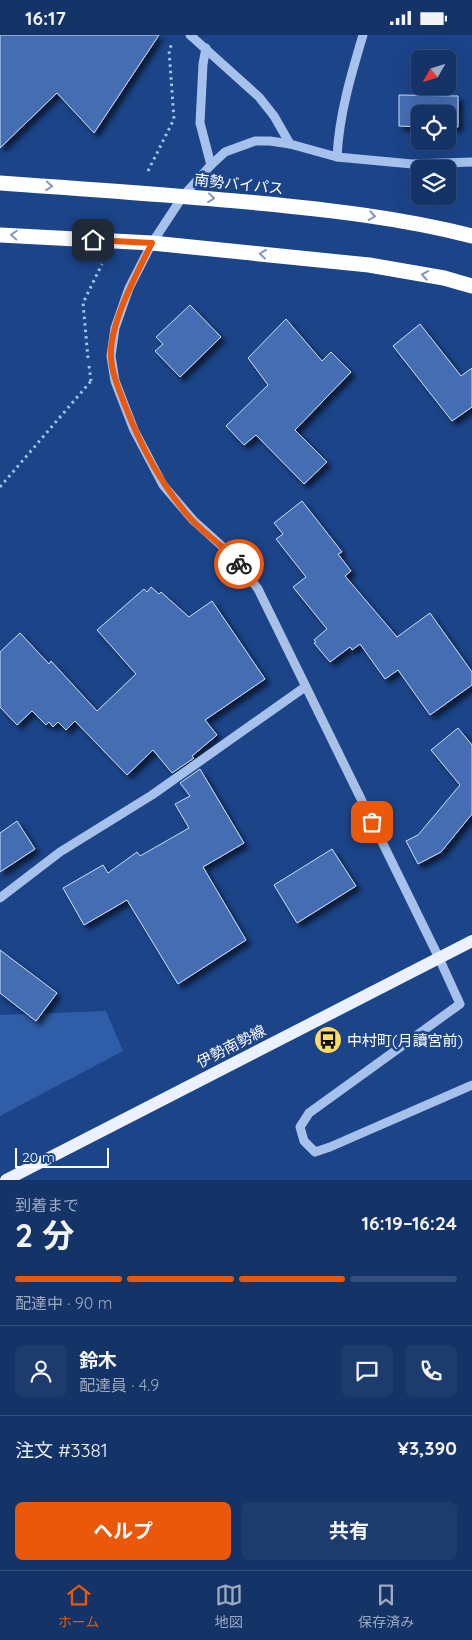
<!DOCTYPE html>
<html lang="ja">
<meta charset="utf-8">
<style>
body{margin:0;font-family:Quicksand,"Noto Sans JP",sans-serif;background:#1d3b6d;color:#f1f3f6;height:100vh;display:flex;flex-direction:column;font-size:19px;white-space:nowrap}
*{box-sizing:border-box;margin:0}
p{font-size:16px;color:#9daac0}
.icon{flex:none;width:28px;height:28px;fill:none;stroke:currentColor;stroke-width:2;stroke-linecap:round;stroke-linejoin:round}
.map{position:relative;height:1145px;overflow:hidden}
.sheet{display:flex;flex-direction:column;background:#143367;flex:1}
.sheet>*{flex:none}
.needle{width:32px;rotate:231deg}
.controls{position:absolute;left:411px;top:15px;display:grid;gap:10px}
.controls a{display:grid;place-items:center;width:45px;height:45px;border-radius:8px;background:#143367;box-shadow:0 5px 20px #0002,0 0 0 1px #334e7b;font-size:25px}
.scale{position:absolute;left:15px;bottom:12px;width:94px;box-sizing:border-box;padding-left:5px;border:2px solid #fff;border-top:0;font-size:14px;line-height:18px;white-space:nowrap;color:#fff;-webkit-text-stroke:4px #1b4489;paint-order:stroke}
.pin{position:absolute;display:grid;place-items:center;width:42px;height:42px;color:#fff;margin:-21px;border-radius:10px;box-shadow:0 2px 8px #0006}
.courier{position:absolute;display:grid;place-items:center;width:50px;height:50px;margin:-25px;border:4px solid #ea580c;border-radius:50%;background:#fff;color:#222;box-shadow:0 1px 6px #0007}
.summary em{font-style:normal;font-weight:700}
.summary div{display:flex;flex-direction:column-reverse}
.summary{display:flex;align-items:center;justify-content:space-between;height:85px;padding:0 15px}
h1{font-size:32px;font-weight:700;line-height:38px}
.bar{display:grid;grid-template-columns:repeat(4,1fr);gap:8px 5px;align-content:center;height:60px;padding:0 15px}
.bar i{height:6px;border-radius:4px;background:#334e7b}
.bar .on{background:#ea580c}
.bar p{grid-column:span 4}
.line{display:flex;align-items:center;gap:12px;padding:0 15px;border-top:1px solid #334e7b}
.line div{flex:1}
.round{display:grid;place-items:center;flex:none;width:52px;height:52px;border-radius:8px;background:#1d3b6d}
.cta{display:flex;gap:10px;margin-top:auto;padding:10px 15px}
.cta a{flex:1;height:58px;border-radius:8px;background:#ea580c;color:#fff;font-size:20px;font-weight:700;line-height:58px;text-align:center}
.cta a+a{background:#1d3b6d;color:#f1f3f6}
.status{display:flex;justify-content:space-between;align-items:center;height:35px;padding:0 25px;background:#143367;direction:ltr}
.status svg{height:14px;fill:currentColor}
.dock{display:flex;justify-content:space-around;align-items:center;height:70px;border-top:1px solid #334e7b;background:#143367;font-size:14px;color:#9daac0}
.dock a{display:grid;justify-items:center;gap:2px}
.dock .on{color:#ea580c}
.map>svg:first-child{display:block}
</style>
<div class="status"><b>16:17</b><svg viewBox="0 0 49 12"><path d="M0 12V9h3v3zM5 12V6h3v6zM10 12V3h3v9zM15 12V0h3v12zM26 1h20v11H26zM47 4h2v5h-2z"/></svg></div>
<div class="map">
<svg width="472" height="1145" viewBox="0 0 472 1145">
<defs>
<filter id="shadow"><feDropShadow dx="4.5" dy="4.5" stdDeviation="2.5" flood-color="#0009"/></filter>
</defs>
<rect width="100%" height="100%" fill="#1b4489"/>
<path fill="#2f5da7" d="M106 976 123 1016 0 1081V980Z"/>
<g fill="#446eb2" stroke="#cbddf9" filter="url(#shadow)">
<path d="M0 0H159L94 98 57 58 0 113Z"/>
<path d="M399 60 458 61V92H448V79H420V92L399 91Z"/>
<path d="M190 270 221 302 180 342 155 316 163 309 156 302Z"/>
<path d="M286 284 322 326 331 317 351 337 295 395 327 427 304 449 256 400 244 410 226 391 268 350 248 323Z"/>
<path d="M420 289 461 341 472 333V372L452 386 393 311Z"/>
<path d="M302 466 342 517 338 519 351 536 345 541 397 602 430 578 472 637V650L430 680 398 635 385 644 360 609 352 615 350 612 330 627 314 608 316 607 314 605 327 594 293 552 306 542 276 504 283 499 274 488Z"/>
<path d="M151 552 159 559 161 557 189 582 212 566 265 644 205 685 217 700 192 721 194 723 172 738 153 715 127 740 75 686 66 695 58 687 53 692 49 687 46 690 32 676 17 690 0 672V617L20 598 49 629 51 626 97 676 136 639 97 595 144 554 147 557Z"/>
<path d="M458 693 472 710V779L441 817 418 829 406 806 418 800 460 750 431 715Z"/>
<path d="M200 734 244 808 203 832 246 905 178 949 127 865 84 890 63 853 103 830 108 838 137 817 140 821 189 793 175 769 190 761 180 748Z"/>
<path d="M17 786 35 814 0 837V798Z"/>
<path d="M332 814 356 851 297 888 274 850Z"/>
<path d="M0 915 57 958 36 986 0 958Z"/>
</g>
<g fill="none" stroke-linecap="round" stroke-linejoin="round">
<g stroke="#a5c1ec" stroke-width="3" stroke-dasharray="2.5 4" stroke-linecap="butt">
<path d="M148 136 174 84 169 15 172 9"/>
<path d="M88 323 83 268 102 229"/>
<path d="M89 331 91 346"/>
<path d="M0 452 91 346"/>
</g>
<g stroke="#a5c1ec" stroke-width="9">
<path d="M190 0 259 62 274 81 290 109"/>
<path d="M206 13 203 29 200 88 211 130"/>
<path d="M337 122C339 80 351 40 363 0"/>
<path d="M472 127 412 129 337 122 290 109 270 106H255L225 117 211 130 183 161 152 208 129 253 115 293 111 321 115 346 134 395 163 450 193 485 234 522 258 554 439 923 460 969 309 1078 300 1092 304 1106 315 1117 330 1112 472 1050"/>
<path d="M0 863 60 817 152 760 305 652"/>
</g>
<path stroke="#ebf1ff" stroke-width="12" d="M6 1145 472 906"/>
<g stroke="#fff" stroke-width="15">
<path d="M0 148C86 154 172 160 258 168 330 175 402 183 472 201"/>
<path d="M0 200 152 208 369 230 444 243 472 251"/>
</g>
</g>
<defs><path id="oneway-chevron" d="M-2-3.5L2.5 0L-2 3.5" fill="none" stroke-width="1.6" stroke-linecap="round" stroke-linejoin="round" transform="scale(1.25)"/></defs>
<g stroke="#8298be">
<use href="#oneway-chevron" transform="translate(49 151) rotate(4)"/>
<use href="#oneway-chevron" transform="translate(211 163) rotate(6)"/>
<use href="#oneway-chevron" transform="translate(372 181) rotate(9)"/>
<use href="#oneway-chevron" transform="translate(14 200) rotate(-177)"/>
<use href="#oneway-chevron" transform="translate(263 219) rotate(-174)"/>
<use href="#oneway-chevron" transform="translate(425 240) rotate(-170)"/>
</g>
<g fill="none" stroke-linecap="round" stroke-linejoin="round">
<path stroke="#afbed6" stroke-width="5" stroke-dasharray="0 9" d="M239 529 258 554 372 787"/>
<path stroke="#ea580c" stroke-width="6" d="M93 205 152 208C137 238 109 289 111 322 112 340 120 357 126 373 142 414 162 451 191 484 204 498 220 509 234 522L239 529"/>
</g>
<defs>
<g id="bus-disc" transform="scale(1.4375)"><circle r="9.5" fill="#fdda62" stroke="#1b4489"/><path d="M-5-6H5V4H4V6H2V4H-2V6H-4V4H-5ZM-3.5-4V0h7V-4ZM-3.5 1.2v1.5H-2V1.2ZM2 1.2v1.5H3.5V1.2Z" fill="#111"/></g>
</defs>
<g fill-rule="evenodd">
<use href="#bus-disc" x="328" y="1005"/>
</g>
<g text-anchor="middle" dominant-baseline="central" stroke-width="5" stroke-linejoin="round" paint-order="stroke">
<g font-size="15" fill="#fff" stroke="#1b4489">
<text transform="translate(239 149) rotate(6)">南勢バイパス</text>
<text transform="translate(231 1011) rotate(-27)">伊勢南勢線</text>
</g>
<g font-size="15" fill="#fff" stroke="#1b4489" text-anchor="start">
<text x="347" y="1005">中村町(月讀宮前)</text>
</g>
</g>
</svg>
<div class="controls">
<a><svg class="needle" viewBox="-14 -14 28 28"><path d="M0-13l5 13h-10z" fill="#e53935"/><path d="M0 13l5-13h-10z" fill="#9daac0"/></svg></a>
<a><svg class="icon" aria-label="locate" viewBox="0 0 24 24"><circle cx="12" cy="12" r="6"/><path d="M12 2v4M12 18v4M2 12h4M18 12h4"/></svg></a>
<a><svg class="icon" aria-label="layers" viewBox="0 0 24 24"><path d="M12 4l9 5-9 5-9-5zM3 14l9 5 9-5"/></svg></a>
</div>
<div class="scale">20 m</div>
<div class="pin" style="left:372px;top:787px;background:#ea580c"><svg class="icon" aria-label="bag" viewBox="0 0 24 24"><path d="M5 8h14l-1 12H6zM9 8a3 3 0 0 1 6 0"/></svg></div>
<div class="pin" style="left:93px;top:205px;background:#1f2937"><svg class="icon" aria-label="home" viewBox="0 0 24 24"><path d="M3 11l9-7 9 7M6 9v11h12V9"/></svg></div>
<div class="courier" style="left:239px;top:529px"><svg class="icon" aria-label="bike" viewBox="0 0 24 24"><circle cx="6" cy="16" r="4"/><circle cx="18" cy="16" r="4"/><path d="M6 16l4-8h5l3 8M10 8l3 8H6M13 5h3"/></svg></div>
</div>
<section class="sheet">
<div class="summary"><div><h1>2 分</h1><p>到着まで</p></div><em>16:19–16:24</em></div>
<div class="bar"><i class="on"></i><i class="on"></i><i class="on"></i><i></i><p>配達中 · 90 m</p></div>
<div class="line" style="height:90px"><a class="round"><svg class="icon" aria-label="person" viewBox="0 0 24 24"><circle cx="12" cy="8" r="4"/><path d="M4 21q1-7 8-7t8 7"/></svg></a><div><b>鈴木</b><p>配達員 · 4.9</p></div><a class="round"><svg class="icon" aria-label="chat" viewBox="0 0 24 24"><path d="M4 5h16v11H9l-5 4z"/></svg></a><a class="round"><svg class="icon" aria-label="phone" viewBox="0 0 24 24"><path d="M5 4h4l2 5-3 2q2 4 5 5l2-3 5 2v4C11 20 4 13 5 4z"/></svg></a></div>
<div class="line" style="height:65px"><div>注文 #3381</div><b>¥3,390</b></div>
<div class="cta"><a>ヘルプ</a><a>共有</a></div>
</section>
<nav class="dock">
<a class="on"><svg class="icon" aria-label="home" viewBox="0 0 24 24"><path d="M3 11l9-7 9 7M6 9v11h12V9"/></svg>ホーム</a>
<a><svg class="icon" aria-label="map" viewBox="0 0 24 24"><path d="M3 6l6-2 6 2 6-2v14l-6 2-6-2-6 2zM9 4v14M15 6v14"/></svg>地図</a>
<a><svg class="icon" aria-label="saved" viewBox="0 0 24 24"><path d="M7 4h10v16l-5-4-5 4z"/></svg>保存済み</a>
</nav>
